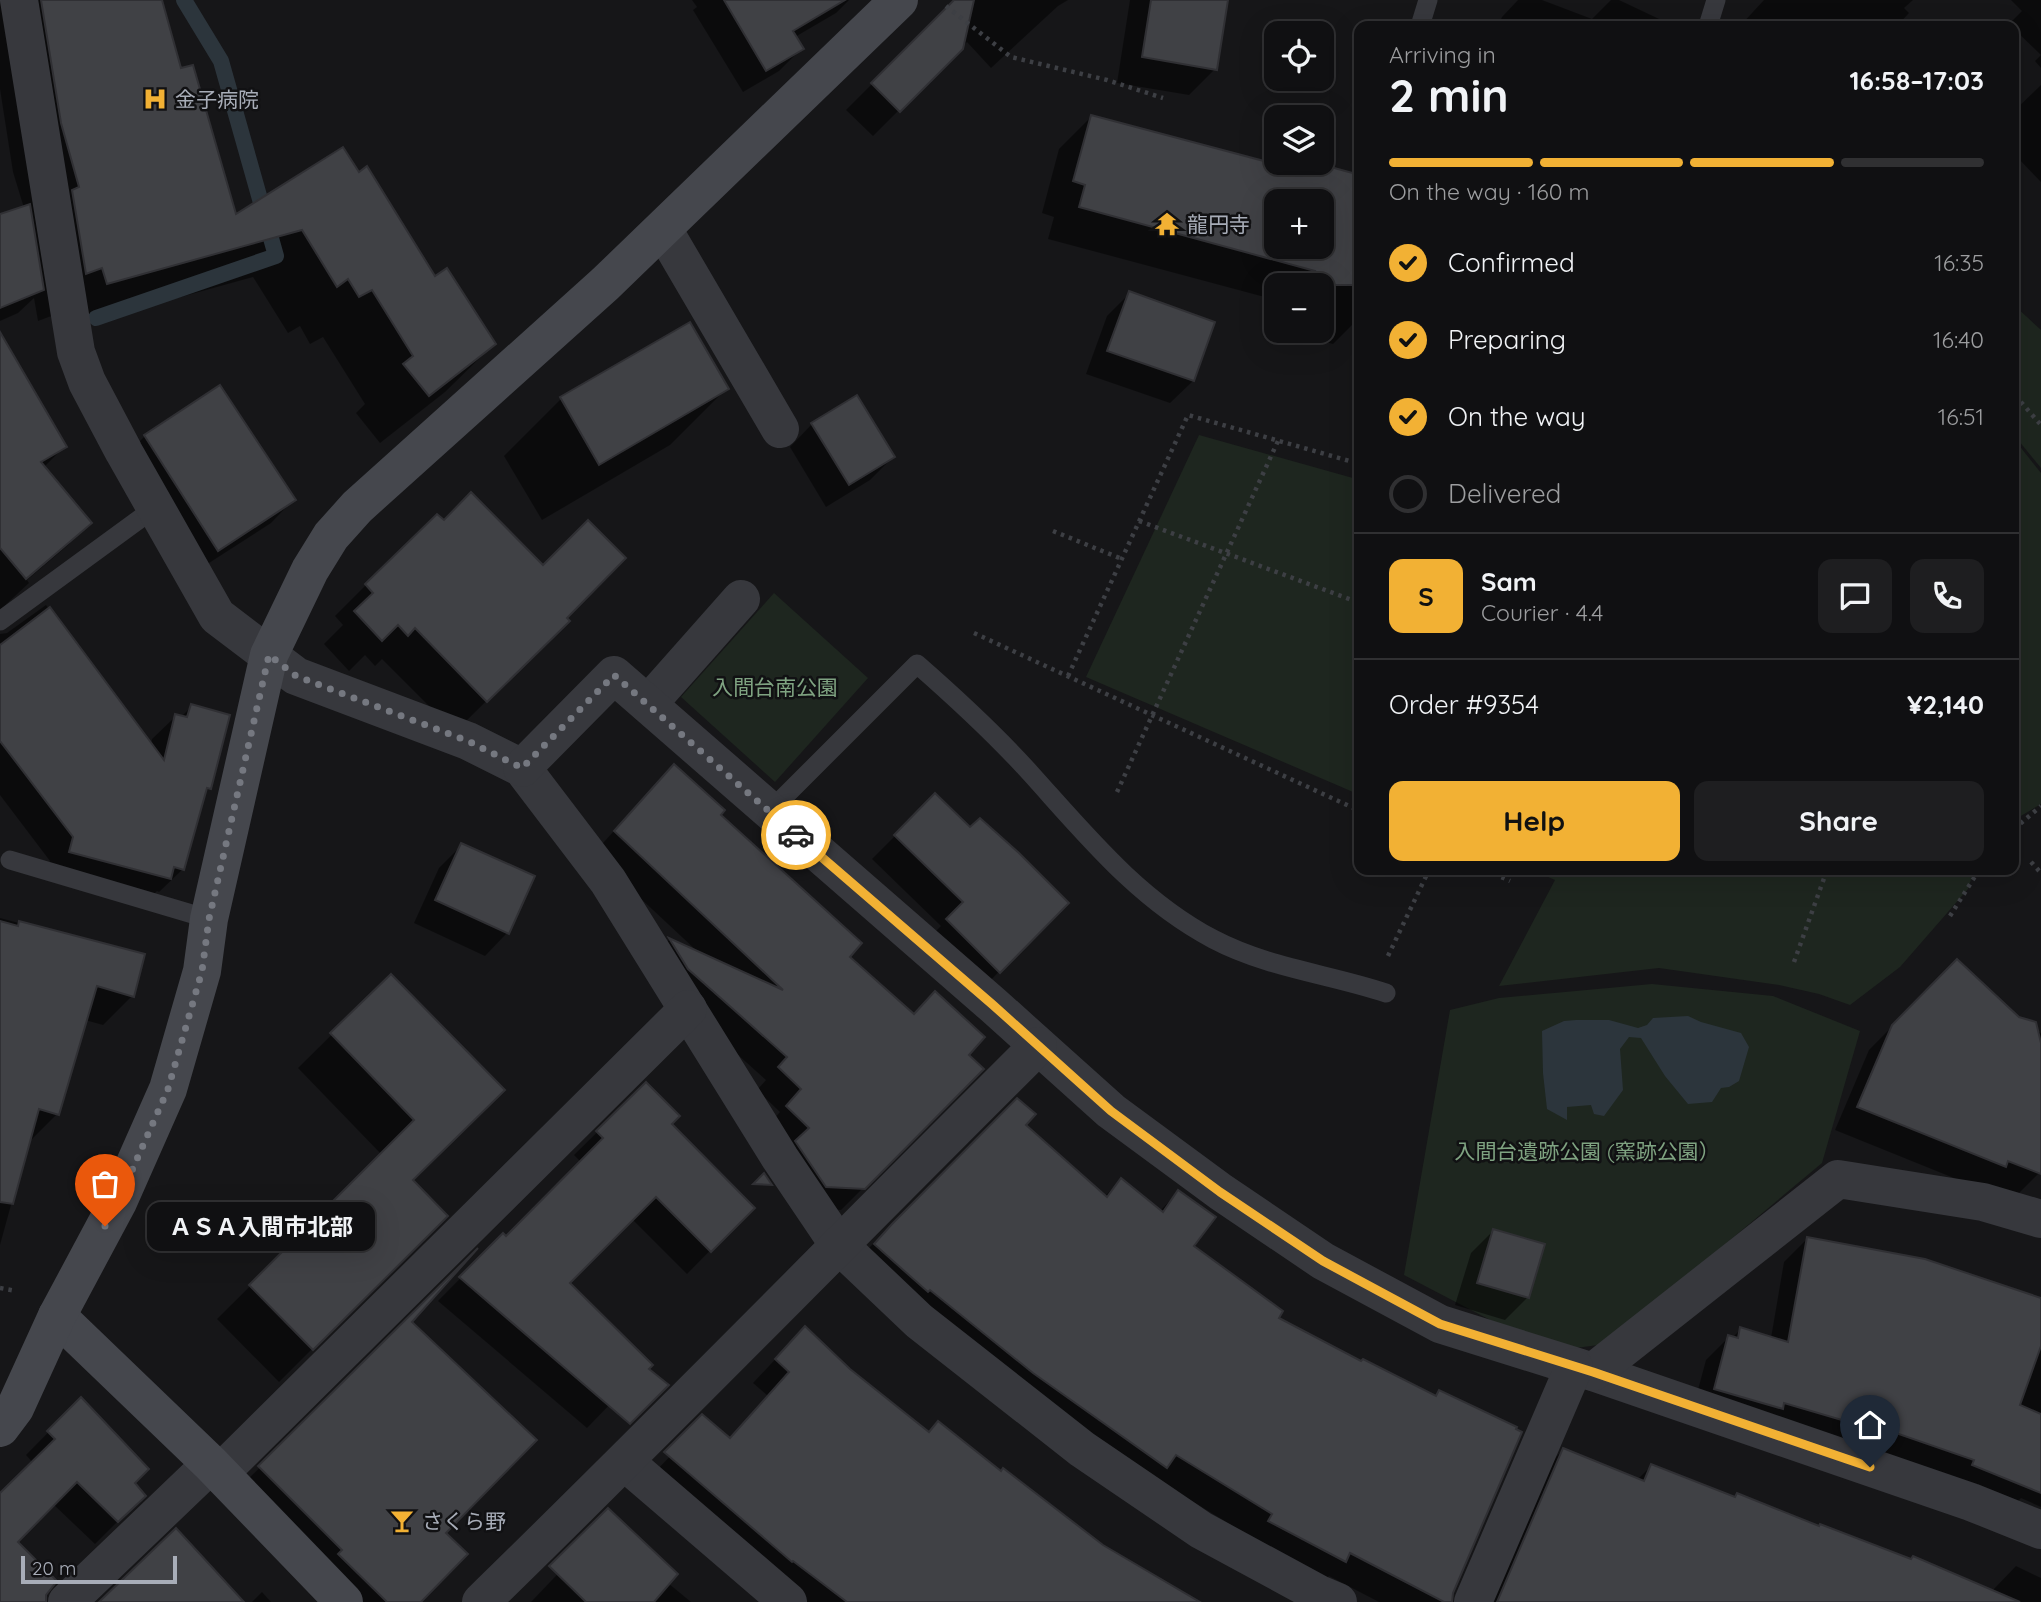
<!DOCTYPE html>
<meta charset="utf-8">
<style>
body{margin:0;font-family:Quicksand,"Noto Sans JP",sans-serif;background:#1e1e20;color:#f1f3f6;height:100vh;display:flex;flex-direction:column;font-size:26px;white-space:nowrap}
*{box-sizing:border-box;margin:0}
p{font-size:23px;color:#9c9d9f}
.icon{flex:none;width:38px;height:38px;fill:none;stroke:currentColor;stroke-width:2;stroke-linecap:round;stroke-linejoin:round}
.map{position:relative;flex:1;overflow:hidden}
.side{position:absolute;left:1354px;top:21px;width:665px;height:854px;display:flex;flex-direction:column;background:#101012;border-radius:14px;box-shadow:0 7px 28px #0002,0 0 0 2px #303032}
.side>*{flex:none}
.tools{position:absolute;left:1264px;top:21px;display:grid;gap:14px}
.tools a{display:grid;place-items:center;width:70px;height:70px;border-radius:14px;background:#101012;box-shadow:0 7px 28px #0002,0 0 0 2px #303032;font-size:35px}
.scale{position:absolute;left:21px;bottom:18px;width:156px;box-sizing:border-box;padding-left:7px;border:4px solid #a8adb8;border-top:0;font-size:19px;line-height:24px;white-space:nowrap;color:#a8adb8;-webkit-text-stroke:5px #111113;paint-order:stroke}
.pin{position:absolute;display:grid;place-items:center;width:60px;height:60px;color:#fff;margin:-72px -30px;border-radius:50% 50% 50% 0;rotate:-45deg;box-shadow:0 0 7px #0007}
.pin .icon{rotate:45deg}
.courier{position:absolute;display:grid;place-items:center;width:70px;height:70px;margin:-35px;border:5px solid #f2b134;border-radius:50%;background:#fff;color:#222;box-shadow:0 2px 9px #0007}
.bubble{position:absolute;height:49px;border-radius:14px;background:#101012;box-shadow:0 7px 28px #0002,0 0 0 2px #303032;font-size:23px;font-weight:700;line-height:49px;text-align:center}
.head em{font-style:normal;font-weight:700}
.head div{display:flex;flex-direction:column-reverse}
.head{display:flex;align-items:center;justify-content:space-between;height:119px;padding:0 35px}
h1{font-size:46px;font-weight:700;line-height:52px}
.bar{display:grid;grid-template-columns:repeat(4,1fr);gap:10px 7px;align-content:center;height:84px;padding:0 35px}
.bar i{height:9px;border-radius:5px;background:#303032}
.bar .current{background:#f2b134}
.bar p{grid-column:span 4}
.line{display:flex;align-items:center;gap:18px;padding:0 35px;border-top:2px solid #303032}
.line div{flex:1}
.round{display:grid;place-items:center;flex:none;width:74px;height:74px;border-radius:14px;background:#1e1e20}
ol{padding:0 35px;list-style:none}
li{display:flex;align-items:center;gap:21px;height:77px}
li p{margin-inline-start:auto}
li .icon{padding:7px;border-radius:50%;background:#f2b134;color:#111;stroke-width:4}
li:last-child{color:#9c9d9f}
li i{width:38px;height:38px;border:4px solid #303032;border-radius:50%}
.cta{display:flex;gap:14px;margin-top:auto;padding:14px 35px}
.cta a{flex:1;height:80px;border-radius:14px;background:#f2b134;color:#111;font-size:28px;font-weight:700;line-height:80px;text-align:center}
.cta a+a{background:#1e1e20;color:#f1f3f6}
.map>svg:first-child{display:block}
</style>
<div class="map">
<svg width="2041" height="1602" viewBox="0 0 2041 1602">
<rect width="100%" height="100%" fill="#161618"/>
<g fill="#1e261f">
<path d="M2014 305 2041 330V468L2014 435Z"/>
<path d="M1199 435 1360 480V795L1086 677Z"/>
<path d="M2014 439 2041 473V804L2014 820Z"/>
<path d="M774 593 868 678 775 782 681 697Z"/>
<path d="M1532 870H1974L1968 889 1900 967 1850 1005 1819 994 1779 985 1659 968 1499 986 1555 880Z"/>
<path d="M1652 984 1773 996 1860 1031 1822 1163 1606 1344 1568 1349 1519 1335 1404 1275 1450 1010 1499 998Z"/>
</g>
<path fill="#2c353c" d="M1688 1016 1701 1022 1741 1033 1749 1047 1739 1081 1729 1087 1721 1088 1712 1102 1688 1104 1665 1076 1641 1038 1629 1037 1620 1049 1623 1090 1604 1116 1594 1114 1591 1105 1567 1107V1120L1547 1109 1543 1073 1542 1031 1564 1021 1576 1020H1609L1638 1028 1647 1025 1653 1018Z"/>
<g fill="#0007" fill-rule="evenodd">
<path d="M0 0H160L180 70 235 217 343 150 434 279 494 344 445 392 380 443 356 413 365 404 323 337 310 344 300 326 288 333 253 277 58 331 54 315 38 321 34 298 18 313 0 321V216L24 208 13 172 0 89Z"/>
<path d="M692 0H849L836 13 795 37 802 48 779 71 743 92 693 10 697 7Z"/>
<path d="M956 0H1068L1058 6 991 68 967 42 873 136 846 110Z"/>
<path d="M1130 0H1226L1215 69 1189 95 1117 83Z"/>
<path d="M1518 0H1542L1592 19 1611 0H1619L1674 26H1498L1502 17Z"/>
<path d="M1764 0H1913L1904 8 1909 13 1897 26H1740Z"/>
<path d="M2011 0H2041V68L2035 61 2041 55 2014 29V26L2009 24 2022 11Z"/>
<path d="M2041 85V182L2014 154V111Z"/>
<path d="M1091 117 1307 174 1316 165 1350 174 1358 167 1360 168V322L1356 321 1333 344 1284 331H1321V285H1276V300L1048 239 1054 217 1042 213 1059 149ZM1276 201H1321V247H1276Z"/>
<path d="M1130 293 1193 381 1170 403 1086 374 1107 316Z"/>
<path d="M0 335 64 447 43 468 90 523 67 546 27 580 29 583 0 610Z"/>
<path d="M219 387 293 500 271 523 195 572 122 459 145 436Z"/>
<path d="M727 388 670 445 542 520 504 456 561 399Z"/>
<path d="M812 424 893 457 870 480 826 507 790 447Z"/>
<path d="M443 523 567 621 455 732 382 659 375 666 365 655 349 671 324 644 343 625 335 616 366 585Z"/>
<path d="M46 605 151 745 152 739 176 716 181 717 192 706 209 788 204 794 183 869 159 892 157 891 146 902 46 875 50 861 0 795V634L7 633Z"/>
<path d="M653 788 719 815 847 957 913 1015 982 1069 841 1210 804 1208 765 1129 780 1112 757 1090 766 1080 667 991 648 961 669 940 698 952 593 854Z"/>
<path d="M935 796 969 830 1067 903 976 995 924 943 941 926 872 859Z"/>
<path d="M462 845 507 933 485 956 414 923 439 868Z"/>
<path d="M0 918 143 956 132 996 103 1025 85 1020 57 1114 28 1143 0 1245Z"/>
<path d="M1957 961 2018 1019 2041 1033V1168L2039 1173 2016 1196 1981 1189 1835 1130 1869 1050Z"/>
<path d="M391 976 503 1090 411 1181 445 1216 279 1382 217 1319 382 1155 298 1068Z"/>
<path d="M646 1084 669 1124 752 1208 687 1274 632 1219 568 1283 649 1364 587 1428 438 1301 503 1235 506 1238 581 1162 574 1155Z"/>
<path d="M1017 1100 1024 1125 1104 1197 1121 1180 1159 1212 1178 1192 1192 1246 1276 1318 1361 1363 1435 1397 1439 1392 1450 1602H1379L1329 1576 1322 1583 1251 1537 1154 1478 1011 1396 869 1248Z"/>
<path d="M1493 1231 1528 1297 1505 1320 1455 1305 1471 1253Z"/>
<path d="M1807 1239 2041 1300V1507L2021 1498 2008 1511 1692 1412 1706 1360 1729 1337 1732 1338 1741 1329 1771 1338 1784 1262Z"/>
<path d="M437 1292 410 1322 444 1533 418 1602H341L237 1490Z"/>
<path d="M783 1351 849 1371 928 1433 1001 1473 1102 1546 1196 1602H796L647 1480 684 1442 729 1439 768 1396 753 1383Z"/>
<path d="M81 1399 132 1483 121 1518 95 1544 53 1504 16 1542 44 1596V1602H0V1499L33 1463 26 1455Z"/>
<path d="M1563 1450 1637 1480 1651 1466 1734 1499 1992 1591 2016 1566 2041 1578V1602H1485L1540 1473Z"/>
<path d="M592 1538 668 1583 691 1602H531Z"/>
<path d="M262 1592 271 1602H252Z"/>
</g>
<g fill="none" stroke-linecap="round" stroke-linejoin="round">
<path stroke="#2c353c" stroke-width="16" d="M96 318 276 256 221 61 184 0"/>
</g>
<g fill="#404145" stroke="#303034" stroke-width="2" fill-rule="evenodd">
<path d="M41 0H162L181 68 193 65 236 214 343 147 359 172 367 166 435 276 447 268 496 344 429 396 403 364 413 356 372 290 359 297 348 279 337 287 302 230 107 284 102 268 86 274 72 190 79 187 61 123Z"/>
<path d="M724 0H845L793 31 804 49 766 71Z"/>
<path d="M954 0H974L963 49 900 112 871 83Z"/>
<path d="M1151 0H1228L1217 70 1142 57Z"/>
<path d="M1091 115 1313 174 1316 163 1360 175V285H1311L1315 271 1079 207 1085 185 1073 181ZM1276 201H1321V247H1276Z"/>
<path d="M30 204 44 290 0 308V214Z"/>
<path d="M1129 291 1215 322 1194 381 1107 351Z"/>
<path d="M690 322 729 389 599 465 560 397Z"/>
<path d="M0 332 67 447 41 462 92 523 26 579 0 548Z"/>
<path d="M220 385 296 500 218 551 144 435Z"/>
<path d="M857 395 895 457 849 485 811 423Z"/>
<path d="M471 492 543 565 588 520 626 558 567 618 570 621 487 702 415 628 408 636 398 625 382 641 354 611 373 593 365 584 437 514 444 520Z"/>
<path d="M50 607 164 760 175 714 187 717 191 704 230 715 211 789 207 788 184 870 174 867 171 879 69 852 73 837 0 741V645Z"/>
<path d="M674 764 725 810 721 815 862 943 850 957 914 1014 935 991 985 1037 969 1055 984 1069 865 1189 826 1187 795 1141 809 1128 786 1106 801 1089 778 1067 787 1057 688 969 669 938 783 990 614 831Z"/>
<path d="M935 793 970 827 980 818 1019 853 1069 903 1000 973 946 919 963 902 894 835Z"/>
<path d="M461 843 535 876 509 934 435 900Z"/>
<path d="M0 921 18 926 19 921 145 954 134 997 97 986 59 1115 39 1109 13 1204 0 1202Z"/>
<path d="M1957 959 2019 1017 2036 1022 2041 1043V1174L2008 1161 2006 1167 1857 1107 1892 1025Z"/>
<path d="M391 974 505 1090 413 1180 448 1216 313 1350 249 1285 414 1120 330 1033Z"/>
<path d="M646 1082 680 1116 672 1124 755 1208 711 1252 656 1197 570 1283 653 1365 649 1369 669 1385 630 1424 459 1277 503 1233 506 1236 603 1138 596 1131Z"/>
<path d="M1017 1098 1036 1114 1026 1125 1107 1197 1121 1178 1163 1212 1178 1190 1216 1217 1194 1246 1283 1311 1279 1318 1361 1361 1363 1359 1436 1396 1439 1390 1517 1427 1516 1429 1522 1432 1453 1593 1452 1602H1444L1350 1553 1346 1562 1268 1521 1272 1514 1176 1455 1167 1468 1033 1373 930 1290 928 1292 874 1244 892 1224Z"/>
<path d="M764 1173 772 1185 753 1184Z"/>
<path d="M1493 1229 1545 1244 1529 1298 1477 1283Z"/>
<path d="M1807 1237 1925 1259 2041 1298V1346L2020 1405 2041 1414V1493L1972 1465 1974 1460 1870 1424 1869 1428 1784 1403 1783 1409 1714 1389 1728 1335 1738 1338 1740 1327 1788 1342Z"/>
<path d="M478 1248 412 1322 537 1440 446 1533 468 1554 421 1602H387L338 1554 342 1550 258 1466Z"/>
<path d="M805 1326 850 1369 929 1432 938 1421 1001 1471 1003 1468 1103 1545 1200 1602H847L793 1561 792 1562 664 1452 702 1414 730 1438 789 1372 775 1359Z"/>
<path d="M81 1397 149 1469 135 1483 146 1496 118 1522 77 1482 18 1542 57 1581 46 1595V1602H0V1493L55 1439 47 1431Z"/>
<path d="M1563 1448 1644 1481 1651 1464 1735 1497 1737 1493 1819 1526 1820 1524 1911 1559 1913 1556 2020 1602H1497Z"/>
<path d="M608 1508 678 1574 654 1602H586L549 1566Z"/>
<path d="M176 1528 244 1602H99Z"/>
</g>
<g fill="none" stroke-linecap="round" stroke-linejoin="round">
<g stroke="#3d3f44" stroke-width="4.5" stroke-dasharray="3.5 5" stroke-linecap="butt">
<path d="M946 6 1011 57 1107 80 1163 98"/>
<path d="M2014 397 2020 401 2041 425"/>
<path d="M2014 413 2020 401"/>
<path d="M1139 521 1360 603"/>
<path d="M1053 531 1122 559"/>
<path d="M974 633 1360 811"/>
<path d="M1068 676 1188 415 1360 464"/>
<path d="M1117 792 1278 441"/>
<path d="M2014 829 2041 806"/>
<path d="M2031 862 2041 873"/>
<path d="M1486 870 1510 881"/>
<path d="M1950 916 1979 870"/>
<path d="M1388 956 1429 870"/>
<path d="M1794 962 1827 870"/>
<path d="M0 1288 16 1291"/>
</g>
<g stroke="#37383d" stroke-width="19">
<path d="M1420 26 1428 0"/>
<path d="M1708 26 1716 0"/>
<path d="M0 621 156 507"/>
<path d="M769 812 917 664C957 699 997 736 1032 775 1087 836 1139 900 1213 939 1268 968 1329 974 1386 993"/>
<path d="M10 860 209 919"/>
</g>
<g stroke="#37383d" stroke-width="38">
<path d="M19 0 76 352 87 382 124 452 217 616 296 676 468 741 522 768 608 881 780 1158 838 1244 919 1321 1082 1449 1201 1530 1319 1594 1338 1602"/>
<path d="M663 229 780 429"/>
<path d="M648 704 741 599"/>
<path d="M522 768 614 675 993 1005 1111 1111 1221 1192 1323 1261 1440 1324 1593 1372 1971 1502 2041 1530"/>
<path d="M1593 1372 1838 1179 1983 1202 2041 1219"/>
<path d="M625 1462 788 1602"/>
<path d="M219 1474 688 1009"/>
<path d="M67 1602 211 1464"/>
<path d="M481 1602C669 1419 852 1231 1038 1046"/>
<path d="M1473 1602 1574 1367"/>
</g>
<g stroke="#45474d" stroke-width="38">
<path d="M57 1316 211 1464 344 1602"/>
<path d="M0 1428 15 1408 57 1316 118 1202 168 1089 202 971 209 919 269 655 310 570 331 536 357 507 605 284 899 0"/>
</g>
</g>
<g fill="none" stroke-linecap="round" stroke-linejoin="round">
<path stroke="#757880" stroke-width="7" stroke-dasharray="0 12.6" d="M105 1226 118 1202 168 1089 202 971 209 919 269 655 296 676 468 741 522 768 614 675 796 835"/>
<path stroke="#f2b134" stroke-width="9" d="M796 835 993 1005 1111 1111 1220 1192 1323 1261 1440 1324 1593 1372 1870 1467"/>
</g>
<defs>
<g id="hospital-bare" transform="scale(1.89)"><path d="M-5-5h3v3.5h4V-5h3V5h-3V1.5h-4V5h-3Z" fill="#f2b134" stroke="#111113" stroke-width="2.5" paint-order="stroke"/></g>
<g id="temple-bare" transform="scale(1.89)"><path d="M0-6L5-2H3V0L6.5 2.5H4V6H1.5V3h-3V6H-4V2.5H-6.5L-3 0V-2H-5Z" fill="#f2b134" stroke="#111113" stroke-width="2.5" paint-order="stroke"/></g>
<g id="bar-bare" transform="scale(1.89)"><path d="M-6-5H6L.8 .8V4.5H3.5V6h-7V4.5H-.8V.8Z" fill="#f2b134" stroke="#111113" stroke-width="2.5" paint-order="stroke"/></g>
</defs>
<g fill-rule="evenodd">
<use href="#hospital-bare" x="155" y="99"/>
<use href="#temple-bare" x="1167" y="224"/>
<use href="#bar-bare" x="402" y="1521"/>
</g>
<g text-anchor="middle" dominant-baseline="central" stroke-width="5" stroke-linejoin="round" paint-order="stroke">
<g font-size="21" fill="#a8adb8" stroke="#111113" text-anchor="start">
<text x="175" y="99">金子病院</text>
<text x="1187" y="224">龍円寺</text>
<text x="422" y="1521">さくら野</text>
</g>
<g font-size="21" fill="#7fa381" stroke="#111113">
<text x="775" y="687">入間台南公園</text>
<text x="1587" y="1151">入間台遺跡公園 (窯跡公園）</text>
</g>
</g>
</svg>
<div class="tools">
<a><svg class="icon" aria-label="locate" viewBox="0 0 24 24"><circle cx="12" cy="12" r="6"/><path d="M12 2v4M12 18v4M2 12h4M18 12h4"/></svg></a>
<a><svg class="icon" aria-label="layers" viewBox="0 0 24 24"><path d="M12 4l9 5-9 5-9-5zM3 14l9 5 9-5"/></svg></a>
<a>+</a>
<a>−</a>
</div>
<div class="scale">20 m</div>
<div class="pin" style="left:105px;top:1226px;background:#ea580c"><svg class="icon" aria-label="bag" viewBox="0 0 24 24"><path d="M5 8h14l-1 12H6zM9 8a3 3 0 0 1 6 0"/></svg></div>
<div class="pin" style="left:1870px;top:1467px;background:#1f2937"><svg class="icon" aria-label="home" viewBox="0 0 24 24"><path d="M3 11l9-7 9 7M6 9v11h12V9"/></svg></div>
<div class="courier" style="left:796px;top:835px"><svg class="icon" aria-label="car" viewBox="0 0 24 24"><path d="M5 17H2v-5l4-1 3-4h7l3 4 3 1v5h-3M9 17h6M6 11h13"/><circle cx="7" cy="17" r="2"/><circle cx="17" cy="17" r="2"/></svg></div>
<div class="bubble" style="left:147px;top:1202px;width:228px">ＡＳＡ入間市北部</div>
<section class="side">
<div class="head"><div><h1>2 min</h1><p>Arriving in</p></div><em>16:58–17:03</em></div>
<div class="bar"><i class="current"></i><i class="current"></i><i class="current"></i><i></i><p>On the way · 160 m</p></div>
<ol>
<li><svg class="icon" aria-label="check" viewBox="0 0 24 24"><path d="M5 12l5 5 9-10"/></svg>Confirmed<p>16:35</p></li>
<li><svg class="icon" aria-label="check" viewBox="0 0 24 24"><path d="M5 12l5 5 9-10"/></svg>Preparing<p>16:40</p></li>
<li><svg class="icon" aria-label="check" viewBox="0 0 24 24"><path d="M5 12l5 5 9-10"/></svg>On the way<p>16:51</p></li>
<li><i></i>Delivered</li>
</ol>
<div class="line" style="height:126px"><b class="round" style="background:#f2b134;color:#111">S</b><div><b>Sam</b><p>Courier · 4.4</p></div><a class="round"><svg class="icon" aria-label="chat" viewBox="0 0 24 24"><path d="M4 5h16v11H9l-5 4z"/></svg></a><a class="round"><svg class="icon" aria-label="phone" viewBox="0 0 24 24"><path d="M5 4h4l2 5-3 2q2 4 5 5l2-3 5 2v4C11 20 4 13 5 4z"/></svg></a></div>
<div class="line" style="height:91px"><div>Order #9354</div><b>¥2,140</b></div>
<div class="cta"><a>Help</a><a>Share</a></div>
</section>
</div>
